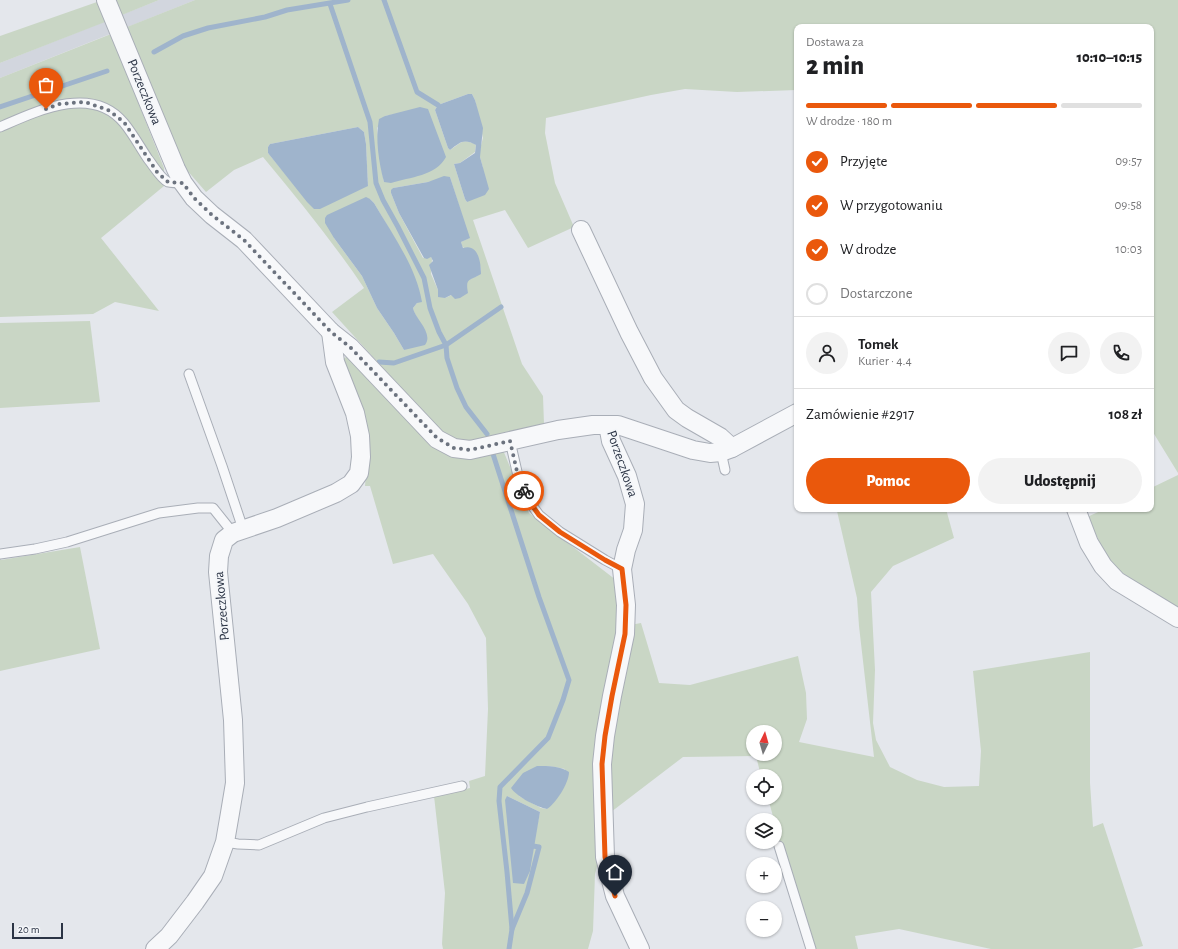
<!DOCTYPE html>
<html lang="pl">
<meta charset="utf-8">
<style>
body{margin:0;font-family:"Alegreya Sans",sans-serif;background:#f2f2f2;color:#202124;height:100vh;display:flex;flex-direction:column;font-size:15px;white-space:nowrap}
*{box-sizing:border-box;margin:0}
p{font-size:13px;color:#757577}
.icon{flex:none;width:22px;height:22px;fill:none;stroke:currentColor;stroke-width:2;stroke-linecap:round;stroke-linejoin:round}
.map{position:relative;flex:1;overflow:hidden}
.details{position:absolute;left:794px;top:24px;width:360px;height:488px;display:flex;flex-direction:column;background:#fff;border-radius:8px;box-shadow:0 1px 3px #0004}
.details>*{flex:none}
.needle{width:26px;rotate:5deg}
.controls{position:absolute;left:746px;top:725px;display:grid;gap:8px}
.controls a{display:grid;place-items:center;width:36px;height:36px;border-radius:50%;background:#fff;box-shadow:0 1px 3px #0004;font-size:20px}
.scale{position:absolute;left:12px;bottom:10px;width:51px;box-sizing:border-box;padding-left:4px;border:2px solid #2b3445;border-top:0;font-size:11px;line-height:14px;white-space:nowrap;color:#2b3445;-webkit-text-stroke:3px #f4f6f9;paint-order:stroke}
.pin{position:absolute;display:grid;place-items:center;width:34px;height:34px;color:#fff;margin:-41px -17px;border-radius:50% 50% 50% 0;rotate:-45deg;box-shadow:0 0 4px #0007}
.pin .icon{rotate:45deg}
.courier{position:absolute;display:grid;place-items:center;width:40px;height:40px;margin:-20px;border:3px solid #ea580c;border-radius:50%;background:#fff;color:#222;box-shadow:0 1px 5px #0007}
.summary em{font-style:normal;font-weight:800}
.summary div{display:flex;flex-direction:column-reverse}
.summary{display:flex;align-items:center;justify-content:space-between;height:68px;padding:0 12px}
h1{font-size:26px;font-weight:800;line-height:30px}
.bar{display:grid;grid-template-columns:repeat(4,1fr);gap:6px 4px;align-content:center;height:48px;padding:0 12px}
.bar i{height:5px;border-radius:3px;background:#e0e0e0}
.bar .on{background:#ea580c}
.bar p{grid-column:span 4}
.line{display:flex;align-items:center;gap:10px;padding:0 12px;border-top:1px solid #e0e0e0}
.line div{flex:1}
.round{display:grid;place-items:center;flex:none;width:42px;height:42px;border-radius:21px;background:#f2f2f2}
ol{padding:0 12px;list-style:none}
li{display:flex;align-items:center;gap:12px;height:44px}
li p{margin-inline-start:auto}
li .icon{padding:4px;border-radius:50%;background:#ea580c;color:#fff;stroke-width:4}
li:last-child{color:#757577}
li i{width:22px;height:22px;border:2px solid #e0e0e0;border-radius:50%}
.cta{display:flex;gap:8px;margin-top:auto;padding:8px 12px}
.cta a{flex:1;height:46px;border-radius:24px;background:#ea580c;color:#fff;font-size:16px;font-weight:800;line-height:46px;text-align:center}
.cta a+a{background:#f2f2f2;color:#202124}
.map>svg:first-child{display:block}
</style>
<div class="map">
<svg width="1178" height="949" viewBox="0 0 1178 949">
<rect width="100%" height="100%" fill="#e4e7ec"/>
<path fill="#d2d6de" d="M159 0H195L0 78V63Z"/>
<g fill="#c9d6c5" fill-rule="evenodd">
<path d="M115 0H159L122 15Z"/>
<path d="M195 0H1178V473L1151 429V27H797V90L737 92 685 89 651 95 546 118 545 133 555 183 574 227 528 248 505 210 473 220 522 364 543 396 544 424 481 440 461 441 444 435 332 312 364 288C333 242 298 199 263 157L234 170 206 192 185 168 127 27ZM468 94H472L475 100 483 138 480 149V157L483 168 467 202 465 199 454 164 460 163 475 152 476 145C463 137 461 143 450 150L448 148 435 110 438 105ZM395 114 384 182 382 172 377 128 385 116ZM358 127 364 132 366 144 368 186 291 181 268 153V147L270 144ZM450 177 469 238 461 242 462 246 480 265 481 271 477 276 468 280C464 288 453 295 445 298L438 290 431 274 432 259 431 257 423 258 399 213 391 193 393 188 428 182ZM370 199 374 203 402 251 417 303 413 308 414 312 427 336 404 350 394 333 377 308 362 276 334 238Z"/>
<path d="M97 2 105 22 0 63V36Z"/>
<path d="M111 34 164 168V186L101 238 159 311 115 302 93 314 0 317V78Z"/>
<path d="M90 321 100 402 0 408V323Z"/>
<path d="M346 357H350L433 446 450 456 477 457 503 450 529 513 616 580 630 625 641 623 659 683 690 685 798 656 806 693 807 719 799 742 874 757 859 626 857 598 837 511 842 509H946L954 538 893 566 871 592 875 670 873 723 876 740 890 767 917 780 944 787 979 786 981 751 973 671 1090 652V783L1093 827 1103 823 1143 946 1132 949H991L899 929 855 936 858 949H810L775 825V820H774L768 798H775V776H761L756 756 683 757 611 812 595 874 593 931 588 949H443L442 944 445 893 434 796 470 788 469 781 485 776 488 709 486 638 468 604 433 554 393 564 370 486H365L366 473 343 359ZM753 732H775V754H753ZM546 766 555 767 565 769 547 809 541 808 519 796ZM507 796 540 812 533 846Z"/>
<path d="M1178 475V610L1139 586 1115 567 1102 547 1087 517 1105 509H1151V488Z"/>
<path d="M80 547 100 649 0 671V557L1 560Z"/>
</g>
<g fill="#9fb4cc">
<path d="M468 94H472L475 100 483 128 480 157 489 189 485 195 467 202 465 199 454 164 460 163 475 153 476 145C464 138 460 142 450 150L448 148 435 110 438 105Z"/>
<path d="M420 107 428 109 446 157C436 176 410 177 391 183L384 182C379 163 375 139 379 119L385 116Z"/>
<path d="M358 127 364 132 366 144 368 186 320 209H314L307 202 268 153V147L270 144Z"/>
<path d="M444 176 450 177 470 238 461 242 463 248C478 243 481 262 481 274 470 281 465 277 468 293L460 298 455 299 451 295 445 298 438 297V290L429 265 433 261 431 257 427 259 424 258 399 213 391 193V190L393 188 428 182Z"/>
<path d="M366 197 370 199 374 203C392 234 416 266 422 302L417 303 413 308C415 319 434 333 425 345L404 350 394 333 377 308 362 276 334 238 325 223V218L327 215Z"/>
<path d="M537 766C549 766 560 766 569 772 569 783 556 803 547 809 537 807 517 797 511 788L523 773Z"/>
<path d="M507 796 540 812 530 871 524 884 513 883 505 800Z"/>
</g>
<g fill="none" stroke-linecap="round" stroke-linejoin="round">
<g stroke="#9fb4cc" stroke-width="5">
<path d="M384 0 417 92 438 105"/>
<path d="M330 4 370 122 376 183 383 200 398 227 424 278 430 308 439 332 446 345 447 358 457 388 466 407 487 434"/>
<path d="M154 52 183 36 208 28 265 17 287 10 348 0"/>
<path d="M0 107 107 71"/>
<path d="M379 362 394 363 446 345 501 307"/>
<path d="M493 454 539 597 569 680 563 700 548 738 500 787 499 801 507 872 512 929"/>
<path d="M509 949 512 929 527 893 539 847 533 846"/>
</g>
<g stroke="#a9aeb7" stroke-width="11">
<g id="service">
<path d="M0 127C37 111 92 84 124 123 133 134 140 147 148 159 153 165 161 179 168 182 172 183 179 183 183 183"/>
<path d="M189 374 222 466 243 529"/>
<path d="M510 441 518 476 526 497 539 515 560 532 605 560 622 569"/>
<path d="M721 452 725 470"/>
<path d="M0 554 35 549 67 542 159 513 198 508H213L233 533"/>
<path d="M225 842 238 844 259 845 324 818 367 807 462 786"/>
<path d="M779 846 811 949"/>
</g>
</g>
<g stroke="#a9aeb7" stroke-width="20">
<g id="minor">
<path d="M106 0 176 169 183 183 194 198 212 215 244 240 331 332 350 347 437 439 454 448 470 450 558 430 593 425H618L693 450 710 453 721 452 732 448 797 413"/>
<path d="M581 230 629 332 653 378 676 410 687 418 720 437 732 448"/>
<path d="M608 425 611 441 627 476 635 504 633 530 626 550 622 569 626 605 625 634 612 696 605 736 602 764 605 857 615 896 640 949"/>
<path d="M1076 509 1089 543 1103 566 1117 581 1178 618"/>
<path d="M155 949 169 936 195 902 213 876 225 842 230 813 235 783 233 720 218 572 219 556 224 540 233 533 277 518 336 493 351 484 359 473 361 457 360 436 355 413 335 362 331 332"/>
</g>
</g>
<use href="#service" stroke="#f7f8fa" stroke-width="9"/>
<use href="#minor" stroke="#f7f8fa" stroke-width="18"/>
</g>
<g fill="none" stroke-linecap="round" stroke-linejoin="round">
<path stroke="#6c737f" stroke-width="4" stroke-dasharray="0 7.2" d="M46 109 59 104 85 102 108 110 124 122 157 172 168 182 183 183 194 198 212 215 244 240 331 332 350 347 437 438 454 448 470 450 510 441 518 476 524 491"/>
<path stroke="#ea580c" stroke-width="5" d="M524 491 526 497 539 515 560 532 605 560 622 569 626 605 625 634 612 696 605 736 602 764 605 857 615 896"/>
</g>
<g text-anchor="middle" dominant-baseline="central" stroke-width="3.5" stroke-linejoin="round" paint-order="stroke">
<g font-size="14" fill="#2b3445" stroke="#f4f6f9">
<text transform="translate(144 92) rotate(68)">Porzeczkowa</text>
<text transform="translate(622 464) rotate(71)">Porzeczkowa</text>
<text transform="translate(222 606) rotate(-95)">Porzeczkowa</text>
</g>
</g>
</svg>
<div class="controls">
<a><svg class="needle" viewBox="-14 -14 28 28"><path d="M0-13l5 13h-10z" fill="#e53935"/><path d="M0 13l5-13h-10z" fill="#757577"/></svg></a>
<a><svg class="icon" aria-label="locate" viewBox="0 0 24 24"><circle cx="12" cy="12" r="6"/><path d="M12 2v4M12 18v4M2 12h4M18 12h4"/></svg></a>
<a><svg class="icon" aria-label="layers" viewBox="0 0 24 24"><path d="M12 4l9 5-9 5-9-5zM3 14l9 5 9-5"/></svg></a>
<a>+</a>
<a>−</a>
</div>
<div class="scale">20 m</div>
<div class="pin" style="left:46px;top:109px;background:#ea580c"><svg class="icon" aria-label="bag" viewBox="0 0 24 24"><path d="M5 8h14l-1 12H6zM9 8a3 3 0 0 1 6 0"/></svg></div>
<div class="pin" style="left:615px;top:896px;background:#1f2937"><svg class="icon" aria-label="home" viewBox="0 0 24 24"><path d="M3 11l9-7 9 7M6 9v11h12V9"/></svg></div>
<div class="courier" style="left:524px;top:491px"><svg class="icon" aria-label="bike" viewBox="0 0 24 24"><circle cx="6" cy="16" r="4"/><circle cx="18" cy="16" r="4"/><path d="M6 16l4-8h5l3 8M10 8l3 8H6M13 5h3"/></svg></div>
<section class="details">
<div class="summary"><div><h1>2 min</h1><p>Dostawa za</p></div><em>10:10–10:15</em></div>
<div class="bar"><i class="on"></i><i class="on"></i><i class="on"></i><i></i><p>W drodze · 180 m</p></div>
<ol>
<li><svg class="icon" aria-label="check" viewBox="0 0 24 24"><path d="M5 12l5 5 9-10"/></svg>Przyjęte<p>09:57</p></li>
<li><svg class="icon" aria-label="check" viewBox="0 0 24 24"><path d="M5 12l5 5 9-10"/></svg>W przygotowaniu<p>09:58</p></li>
<li><svg class="icon" aria-label="check" viewBox="0 0 24 24"><path d="M5 12l5 5 9-10"/></svg>W drodze<p>10:03</p></li>
<li><i></i>Dostarczone</li>
</ol>
<div class="line" style="height:72px"><a class="round"><svg class="icon" aria-label="person" viewBox="0 0 24 24"><circle cx="12" cy="8" r="4"/><path d="M4 21q1-7 8-7t8 7"/></svg></a><div><b>Tomek</b><p>Kurier · 4.4</p></div><a class="round"><svg class="icon" aria-label="chat" viewBox="0 0 24 24"><path d="M4 5h16v11H9l-5 4z"/></svg></a><a class="round"><svg class="icon" aria-label="phone" viewBox="0 0 24 24"><path d="M5 4h4l2 5-3 2q2 4 5 5l2-3 5 2v4C11 20 4 13 5 4z"/></svg></a></div>
<div class="line" style="height:52px"><div>Zamówienie #2917</div><b>108 zł</b></div>
<div class="cta"><a>Pomoc</a><a>Udostępnij</a></div>
</section>
</div>
